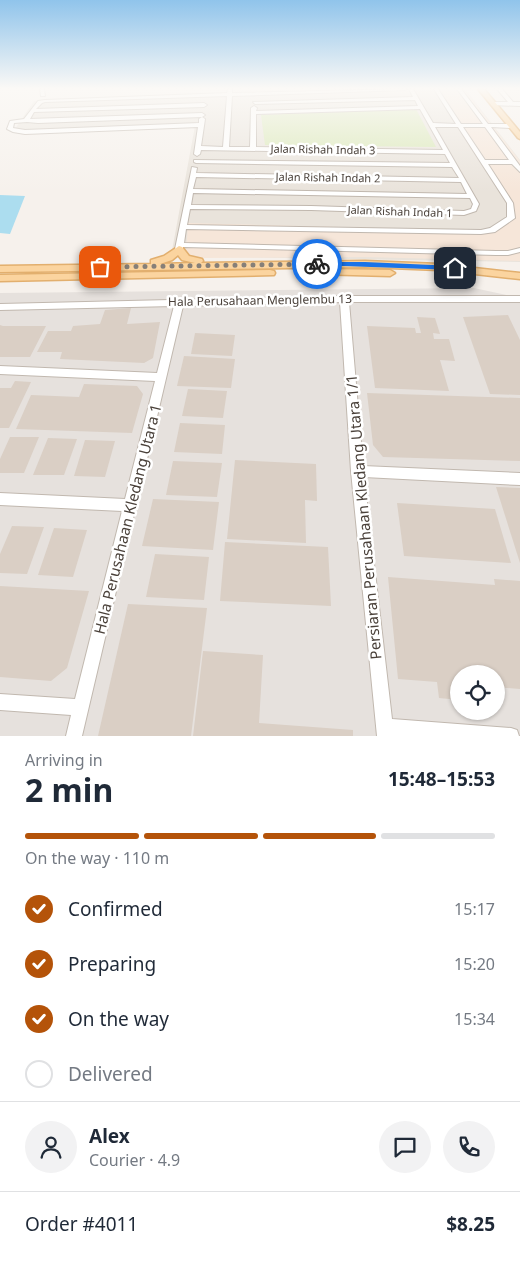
<!DOCTYPE html>
<meta charset="utf-8">
<style>
body{margin:0;font-family:"Noto Sans",sans-serif;background:#f2f2f3;color:#1f2937;height:100vh;display:flex;flex-direction:column;font-size:19px;white-space:nowrap}
*{box-sizing:border-box;margin:0}
p{font-size:16px;color:#747a83}
.icon{flex:none;width:28px;height:28px;fill:none;stroke:currentColor;stroke-width:2;stroke-linecap:round;stroke-linejoin:round}
.map{position:relative;height:736px;overflow:hidden}
.drawer{display:flex;flex-direction:column;background:#fff;flex:1}
.drawer>*{flex:none}
.fabs{position:absolute;left:450px;top:665px;display:grid;gap:10px}
.fabs a{display:grid;place-items:center;width:55px;height:55px;border-radius:50%;background:#fff;box-shadow:0 1px 4px #0004;font-size:25px}
.pin{position:absolute;display:grid;place-items:center;width:42px;height:42px;color:#fff;margin:-21px;border-radius:10px;box-shadow:0 2px 8px #0006}
.courier{position:absolute;display:grid;place-items:center;width:50px;height:50px;margin:-25px;border:4px solid #1a73e8;border-radius:50%;background:#fff;color:#222;box-shadow:0 1px 6px #0007}
.head em{font-style:normal;font-weight:700}
.head div{display:flex;flex-direction:column-reverse}
.head{display:flex;align-items:center;justify-content:space-between;height:85px;padding:0 25px}
h1{font-size:32px;font-weight:700;line-height:38px}
.bar{display:grid;grid-template-columns:repeat(4,1fr);gap:8px 5px;align-content:center;height:60px;padding:0 25px}
.bar i{height:6px;border-radius:4px;background:#e0e1e3}
.bar .selected{background:#b45309}
.bar p{grid-column:span 4}
.line{display:flex;align-items:center;gap:12px;padding:0 25px;border-top:1px solid #e0e1e3}
.line div{flex:1}
.round{display:grid;place-items:center;flex:none;width:52px;height:52px;border-radius:26px;background:#f2f2f3}
ol{padding:0 25px;list-style:none}
li{display:flex;align-items:center;gap:15px;height:55px}
li p{margin-inline-start:auto}
li .icon{padding:5px;border-radius:50%;background:#b45309;color:#fff;stroke-width:4}
li:last-child{color:#747a83}
li i{width:28px;height:28px;border:2px solid #e0e1e3;border-radius:50%}
.map>svg:first-child{display:block}
</style>
<div class="map">
<svg width="520" height="736" viewBox="0 0 520 736">
<rect width="100%" height="100%" fill="#f6f1ec"/>
<path fill="#e9e3db" d="M368 89H465L520 160V262L171 256 195 126 13 132 34 101Z"/>
<path fill="#f6e6d9" d="M434 89H464L520 161V261L364 257 204 258 186 254 188 223 486 231 507 218V204Z"/>
<path fill="#e6e1dd" fill-rule="evenodd" d="M474 288 520 298V736H0V293ZM459 674H496V711H459Z"/>
<path fill="#d9e8b7" d="M416 109 436 147 265 145 261 115Z"/>
<path fill="#acddef" d="M0 195 25 196 10 234 0 233Z"/>
<g fill="#dacfc5">
<path d="M131 308 127 324 160 322 153 358 144 363 60 359 62 352H37L48 331H71L73 326 100 324 105 310Z"/>
<path d="M508 315 520 340V395L490 394 463 317Z"/>
<path d="M417 317 435 318 440 334 433 333 434 339H449L455 361 440 360 449 391 375 388 367 326 415 328 416 333H421Z"/>
<path d="M0 325 3 326H46L30 357H0Z"/>
<path d="M195 333 235 335 232 356 191 354Z"/>
<path d="M184 356 235 359 231 388 177 386Z"/>
<path d="M15 381 31 382 9 428H0V388H11Z"/>
<path d="M84 384 137 386 143 394 132 433 16 429 31 395 79 397Z"/>
<path d="M188 389 227 391 223 418 182 416Z"/>
<path d="M367 393 520 398V461L383 457 373 445Z"/>
<path d="M180 423 225 425 222 454 174 452Z"/>
<path d="M10 437H39L24 473H0V459Z"/>
<path d="M48 438 77 439 64 475H33Z"/>
<path d="M85 440 115 441 105 477 74 476Z"/>
<path d="M235 460 316 464 317 501 305 500 306 543 227 539Z"/>
<path d="M173 461 222 463 217 497 166 495Z"/>
<path d="M496 487 520 488V563Z"/>
<path d="M153 499 219 502 213 550 142 546Z"/>
<path d="M397 503 495 509 511 563 404 556Z"/>
<path d="M12 526 44 527 27 574 0 573V554Z"/>
<path d="M54 528 87 530 73 577 38 575Z"/>
<path d="M225 542 328 547 331 606 220 601Z"/>
<path d="M155 554 209 557 204 600 146 597Z"/>
<path d="M388 577 495 585 494 579 520 581V689L496 687V674H459V700L439 698 437 682 398 679Z"/>
<path d="M0 586 89 591 67 668 51 681 0 677Z"/>
<path d="M128 604 207 608 191 736H98Z"/>
<path d="M203 651 263 655 259 723 353 730V736H193Z"/>
</g>
<g fill="none" stroke-linecap="round" stroke-linejoin="round">
<g stroke="#c1b8af" stroke-width="2">
<g id="minor">
<path d="M40 89H44L45 96H41Z"/>
<path d="M228 89H232V93L407 89 405 90 232 96 229 147H250L251 108 254 106 257 108 256 111 418 106 415 100 255 104 253 102 413 97 409 89H413L433 123 456 124 434 89H438L461 124H483L457 89H461L488 124H511L514 126 511 128 491 127 520 166V172L512 164H488L513 203 515 218 495 232 481 234 186 229 184 243 496 251H508L520 248V252L508 255H496L183 247 182 251H179L175 249 192 167 197 168 196 173 459 178 452 167 196 163 194 162V160L450 163 445 154 201 150 200 154 197 156 194 154 198 127 25 134 13 132 7 129 10 121 24 119 38 101 45 100 227 93ZM227 96 223 147 201 146 205 119 202 117 199 119V123L25 130 13 128 14 123 27 122 38 123 202 117 205 115 202 113 30 119 34 112 204 107 207 105 204 103 36 109 42 103 45 102ZM420 109 443 150 256 147V114ZM435 127H458L507 203V217L490 228 481 230 187 225 190 209 311 210 464 215 476 211 479 204ZM463 127H485L509 160H485ZM196 177 461 182 467 194 193 189ZM193 193 470 198 473 204 471 209 464 211 311 206 191 205Z"/>
<path d="M497 89H502L513 102H520V106L491 105 493 102H508Z"/>
<path d="M344 296H520V302H349L363 466 520 473V485L364 477 392 719 511 728 517 730 519 736H377L351 471 340 302 183 306 82 736H66L71 715 0 710V694L75 699 122 511 0 505V493L125 499 155 381 0 374V366L157 373 174 306 0 310V304Z"/>
</g>
</g>
<g stroke="#e2af6e" stroke-width="3">
<g id="major">
<path d="M478 89H484L520 132V139L518 138Z"/>
<path d="M179 246 182 247 189 256 202 259 203 261 201 263 365 261 439 264 520 273V279L439 270 365 267 0 272V266L151 264V260L164 256ZM178 255 182 260 195 263 160 264 172 260Z"/>
<path d="M320 269 390 270 395 273 390 276 316 274V270Z"/>
<path d="M270 270 274 271 275 273 274 275 0 281V275Z"/>
</g>
</g>
<use href="#minor" fill="#fff" fill-rule="evenodd"/>
<use href="#major" fill="#fbd49f" fill-rule="evenodd"/>
</g>
<linearGradient id="sky" x2="0" y2="1"><stop stop-color="#90c4eb"/><stop offset="0.46" stop-color="#fbf9f6"/><stop offset="1" stop-color="#fbf9f6" stop-opacity="0"/></linearGradient>
<rect width="520" height="192" fill="url(#sky)"/>
<path fill="#1a73e8" d="M317 262H365L455 266 459 268 455 270 315 265 314 264Z"/>
<g fill="none" stroke-linecap="round" stroke-linejoin="round">
<path stroke="#867f78" stroke-width="5" stroke-dasharray="0 9" d="M100 267 317 264"/>
</g>
<g text-anchor="middle" dominant-baseline="central" stroke-width="5" stroke-linejoin="round" paint-order="stroke">
<g font-size="11" fill="#4a413a" stroke="#fff">
<text transform="translate(323 149) rotate(1)">Jalan Rishah Indah 3</text>
<text transform="translate(328 177) rotate(1)">Jalan Rishah Indah 2</text>
<text transform="translate(400 211) rotate(2)">Jalan Rishah Indah 1</text>
</g>
<g font-size="12" fill="#4a413a" stroke="#fff">
<text transform="translate(260 300) rotate(-1)">Hala Perusahaan Menglembu 13</text>
</g>
<g font-size="15" fill="#4a413a" stroke="#fff">
<text transform="translate(363 517) rotate(-95)">Persiaran Perusahaan Kledang Utara 1/1</text>
<text transform="translate(127 519) rotate(-76)">Hala Perusahaan Kledang Utara 1</text>
</g>
</g>
</svg>
<div class="fabs">
<a><svg class="icon" aria-label="locate" viewBox="0 0 24 24"><circle cx="12" cy="12" r="6"/><path d="M12 2v4M12 18v4M2 12h4M18 12h4"/></svg></a>
</div>
<div class="pin" style="left:100px;top:267px;background:#ea580c"><svg class="icon" aria-label="bag" viewBox="0 0 24 24"><path d="M5 8h14l-1 12H6zM9 8a3 3 0 0 1 6 0"/></svg></div>
<div class="pin" style="left:455px;top:268px;background:#1f2937"><svg class="icon" aria-label="home" viewBox="0 0 24 24"><path d="M3 11l9-7 9 7M6 9v11h12V9"/></svg></div>
<div class="courier" style="left:317px;top:264px"><svg class="icon" aria-label="bike" viewBox="0 0 24 24"><circle cx="6" cy="16" r="4"/><circle cx="18" cy="16" r="4"/><path d="M6 16l4-8h5l3 8M10 8l3 8H6M13 5h3"/></svg></div>
</div>
<section class="drawer">
<div class="head"><div><h1>2 min</h1><p>Arriving in</p></div><em>15:48–15:53</em></div>
<div class="bar"><i class="selected"></i><i class="selected"></i><i class="selected"></i><i></i><p>On the way · 110 m</p></div>
<ol>
<li><svg class="icon" aria-label="check" viewBox="0 0 24 24"><path d="M5 12l5 5 9-10"/></svg>Confirmed<p>15:17</p></li>
<li><svg class="icon" aria-label="check" viewBox="0 0 24 24"><path d="M5 12l5 5 9-10"/></svg>Preparing<p>15:20</p></li>
<li><svg class="icon" aria-label="check" viewBox="0 0 24 24"><path d="M5 12l5 5 9-10"/></svg>On the way<p>15:34</p></li>
<li><i></i>Delivered</li>
</ol>
<div class="line" style="height:90px"><a class="round"><svg class="icon" aria-label="person" viewBox="0 0 24 24"><circle cx="12" cy="8" r="4"/><path d="M4 21q1-7 8-7t8 7"/></svg></a><div><b>Alex</b><p>Courier · 4.9</p></div><a class="round"><svg class="icon" aria-label="chat" viewBox="0 0 24 24"><path d="M4 5h16v11H9l-5 4z"/></svg></a><a class="round"><svg class="icon" aria-label="phone" viewBox="0 0 24 24"><path d="M5 4h4l2 5-3 2q2 4 5 5l2-3 5 2v4C11 20 4 13 5 4z"/></svg></a></div>
<div class="line" style="height:65px"><div>Order #4011</div><b>$8.25</b></div>
</section>
